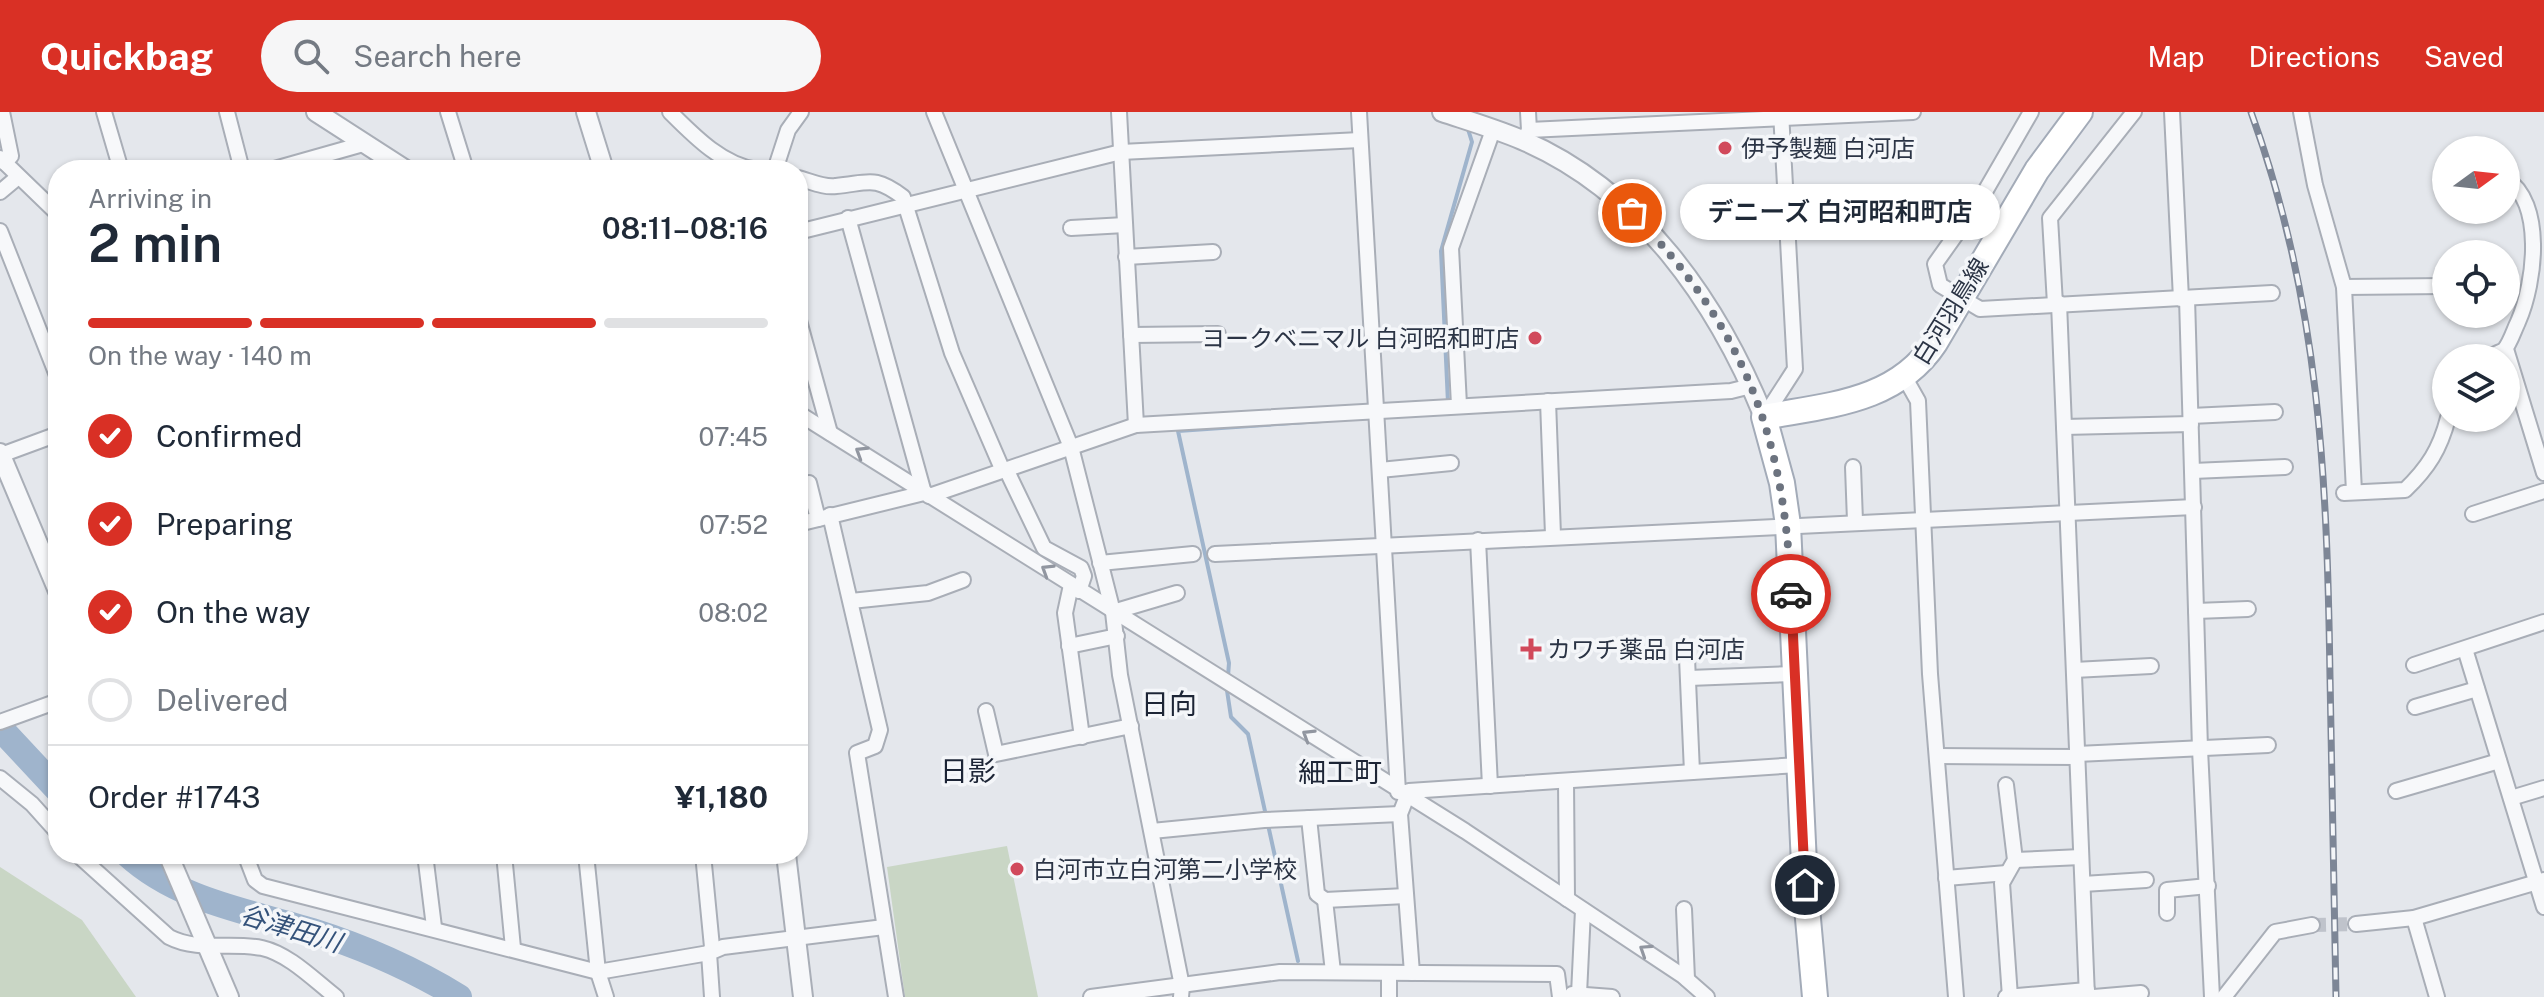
<!DOCTYPE html>
<meta charset="utf-8">
<style>
body{margin:0;font-family:"Public Sans","Noto Sans JP",sans-serif;background:#f6f6f7;color:#1f2937;height:100vh;display:flex;flex-direction:column;font-size:30px;white-space:nowrap}
*{box-sizing:border-box;margin:0}
p{font-size:26px;color:#747a83}
.icon{flex:none;width:44px;height:44px;fill:none;stroke:currentColor;stroke-width:2;stroke-linecap:round;stroke-linejoin:round}
.map{position:relative;flex:1;overflow:hidden}
.drawer{position:absolute;left:48px;top:48px;width:760px;height:704px;display:flex;flex-direction:column;background:#fff;border-radius:32px;box-shadow:0 2px 6px #0004}
.drawer>*{flex:none}
.needle{width:52px;rotate:75deg}
.controls{position:absolute;left:2432px;top:24px;display:grid;gap:16px}
.controls a{display:grid;place-items:center;width:88px;height:88px;border-radius:50%;background:#fff;box-shadow:0 2px 6px #0004;font-size:40px}
.pin{position:absolute;display:grid;place-items:center;width:68px;height:68px;color:#fff;margin:-34px;border:4px solid #fff;border-radius:50%;box-shadow:0 2px 8px #0007}
.courier{position:absolute;display:grid;place-items:center;width:80px;height:80px;margin:-40px;border:6px solid #d93025;border-radius:50%;background:#fff;color:#222;box-shadow:0 2px 10px #0007}
.bubble{position:absolute;height:56px;border-radius:28px;background:#fff;box-shadow:0 2px 6px #0004;font-size:26px;font-weight:600;line-height:56px;text-align:center}
.summary em{font-style:normal;font-weight:600}
.summary div{display:flex;flex-direction:column-reverse}
.summary{display:flex;align-items:center;justify-content:space-between;height:136px;padding:0 40px}
h1{font-size:52px;font-weight:600;line-height:60px}
.bar{display:grid;grid-template-columns:repeat(4,1fr);gap:12px 8px;align-content:center;height:96px;padding:0 40px}
.bar i{height:10px;border-radius:6px;background:#e0e1e3}
.bar .on{background:#d93025}
.bar p{grid-column:span 4}
.line{display:flex;align-items:center;gap:20px;padding:0 40px;border-top:2px solid #e0e1e3}
.line div{flex:1}
ol{padding:0 40px;list-style:none}
li{display:flex;align-items:center;gap:24px;height:88px}
li p{margin-inline-start:auto}
li .icon{padding:8px;border-radius:50%;background:#d93025;color:#fff;stroke-width:4}
li:last-child{color:#747a83}
li i{width:44px;height:44px;border:4px solid #e0e1e3;border-radius:50%}
header{display:flex;align-items:center;gap:48px;box-sizing:border-box;height:112px;padding:0 40px;background:#d93025;color:#fff}
header strong{font-size:38px}
nav{display:flex;gap:44px;margin-inline-start:auto;font-size:28px}
.search{width:560px;height:72px;background:#f6f6f7;display:flex;align-items:center;gap:20px;box-sizing:border-box;padding:0 28px;border-radius:44px;color:#747a83;font-size:30px}
.map>svg:first-child{display:block}
</style>
<header>
<strong>Quickbag</strong>
<div class="search"><svg class="icon" aria-label="search" viewBox="0 0 24 24"><circle cx="10" cy="10" r="6"/><path d="M15 15l6 6"/></svg>Search here</div>
<nav><a>Map</a><a>Directions</a><a>Saved</a></nav>
</header>
<div class="map">
<svg width="2544" height="885" viewBox="0 0 2544 885">
<rect width="100%" height="100%" fill="#e4e7ec"/>
<g fill="#c9d6c5">
<path d="M1007 734 1038 885H905L887 755Z"/>
<path d="M0 755 82 808 136 885H0Z"/>
</g>
<g fill="none" stroke-linecap="round" stroke-linejoin="round">
<g stroke="#9fb4cc" stroke-width="4">
<path d="M1448 291 1441 139 1472 30 1467 14"/>
<path d="M1228 564 1229 551 1178 319 1322 309"/>
<path d="M1226 572 1231 605 1248 622 1298 849"/>
</g>
<g stroke="#9fb4cc" stroke-width="26">
<path d="M0 616 58 678"/>
<path d="M127 742C178 789 248 799 312 819 363 835 413 857 459 885"/>
</g>
<path stroke="#bfc3cb" stroke-width="14" stroke-dasharray="14 7" stroke-linecap="butt" d="M2312 813 2356 812"/>
<g stroke="#a9aeb7" stroke-width="18">
<g id="minor">
<path d="M2 0 11 44 5 51"/>
<path d="M104 0 121 58"/>
<path d="M227 0 242 58"/>
<path d="M448 0 466 58"/>
<path d="M670 0C694 24 722 53 757 58"/>
<path d="M934 0 1071 335 1113 500 1120 563 1182 874 1181 885"/>
<path d="M1119 0 1136 313"/>
<path d="M1359 0 1398 680"/>
<path d="M1528 0 1529 18"/>
<path d="M2031 0 1979 90 1935 152 1940 173 1980 197 2272 181"/>
<path d="M2172 0 2181 187"/>
<path d="M2301 0 2315 73 2344 175 2354 380"/>
<path d="M1524 29 1529 18 1913 0"/>
<path d="M0 46 58 102"/>
<path d="M271 58 363 32"/>
<path d="M775 58 788 18 801 0"/>
<path d="M798 66C810 69 824 76 836 74 869 71 874 63 903 85L952 241 1003 359"/>
<path d="M0 80 18 65"/>
<path d="M848 106 924 381"/>
<path d="M1071 116 1125 113"/>
<path d="M0 119 58 266"/>
<path d="M798 120 1121 40 1360 28"/>
<path d="M1126 145 1213 140"/>
<path d="M2344 175 2446 174"/>
<path d="M2187 186 2200 637 2212 885"/>
<path d="M2059 191 2087 885"/>
<path d="M2055 192 2050 106 2134 0"/>
<path d="M798 205 830 321"/>
<path d="M1131 223 1218 222"/>
<path d="M2506 237 2544 361"/>
<path d="M2487 246C2492 243 2499 241 2504 238 2510 232 2514 218 2518 210 2536 169 2544 90 2506 67"/>
<path d="M1905 266 1918 289 1930 562 1956 885"/>
<path d="M1548 289 1553 423"/>
<path d="M1459 293 1451 136 1493 18"/>
<path d="M798 301 1465 719 1683 864 1707 885"/>
<path d="M2191 304 2275 300"/>
<path d="M1764 305 1795 257 1781 0"/>
<path d="M2064 315 2191 312"/>
<path d="M1 343 58 322"/>
<path d="M1853 355 1855 409"/>
<path d="M1006 357 1044 436 1081 456 1084 464 1079 479"/>
<path d="M1380 358 1451 351"/>
<path d="M2193 359 2285 355"/>
<path d="M809 371 818 407"/>
<path d="M2344 381 2405 378C2428 356 2440 337 2448 306"/>
<path d="M929 384 1136 313 1731 279 1751 274"/>
<path d="M2473 402 2544 379"/>
<path d="M830 403 880 618 875 634 857 641 896 885"/>
<path d="M798 412 924 381"/>
<path d="M1478 428 1490 674"/>
<path d="M1215 442 2194 395"/>
<path d="M1100 451 1193 442"/>
<path d="M1071 473 1065 501 1082 625"/>
<path d="M851 489 928 481 963 468"/>
<path d="M2196 499 2248 497"/>
<path d="M1113 500 1177 481"/>
<path d="M1069 534 1117 524"/>
<path d="M2465 537 2544 795"/>
<path d="M1687 546 1692 660"/>
<path d="M2414 553 2544 510"/>
<path d="M2074 558 2151 554"/>
<path d="M1689 566 1794 562"/>
<path d="M2415 595 2477 577"/>
<path d="M986 599 996 642 1131 614"/>
<path d="M0 610 58 589"/>
<path d="M2077 642 2268 633"/>
<path d="M1937 644 2077 645"/>
<path d="M0 666 32 692 58 721"/>
<path d="M1566 669 1567 787"/>
<path d="M2006 673 2015 748 2002 771 2010 885"/>
<path d="M2396 679 2499 649"/>
<path d="M2511 686 2544 676"/>
<path d="M1309 706 1317 782 1325 788 1406 784"/>
<path d="M1152 719 1264 708 1400 702"/>
<path d="M77 742 169 825C198 840 231 830 262 836 289 842 314 868 336 885"/>
<path d="M245 742 255 768 263 774 598 860 709 841 712 835 703 742"/>
<path d="M425 742 434 815"/>
<path d="M504 742 513 836"/>
<path d="M586 742 598 860 606 885"/>
<path d="M2015 748 2081 745"/>
<path d="M1946 766 2007 761"/>
<path d="M2083 772 2146 768"/>
<path d="M1325 788 1333 860"/>
<path d="M1684 797 1687 867"/>
<path d="M2167 801V778L2208 774"/>
<path d="M2414 806 2437 885"/>
<path d="M2356 812 2414 806 2544 768"/>
<path d="M1412 861 1400 702 1409 679 1798 653"/>
<path d="M1572 882 1612 885"/>
<path d="M1579 882 1583 798"/>
<path d="M712 885 709 841 723 835 884 815"/>
<path d="M1091 885 1280 860 1557 862 1560 885"/>
<path d="M1389 885V861"/>
<path d="M2006 885 2087 878"/>
<path d="M2094 885 2141 881"/>
<path d="M2224 885 2275 820 2312 813"/>
</g>
</g>
<g stroke="#a9aeb7" stroke-width="22">
<g id="tertiary">
<path d="M316 0 406 58"/>
<path d="M586 0 604 58"/>
<path d="M1442 0C1469 9 1496 17 1522 28 1641 79 1717 190 1764 305"/>
<path d="M0 341 58 479"/>
<path d="M168 742 229 885"/>
<path d="M786 742 803 885"/>
</g>
</g>
<g stroke="#a3abb8" stroke-width="28">
<path id="primary" d="M1815 885 1805 773 1788 413 1782 371 1764 305C1828 293 1896 290 1935 231L2037 58 2080 0"/>
</g>
<use href="#minor" stroke="#f7f8fa" stroke-width="14"/>
<use href="#tertiary" stroke="#f7f8fa" stroke-width="18"/>
<use href="#primary" stroke="#fff" stroke-width="24"/>
<g stroke="#7d8696" stroke-width="7">
<path id="rail" d="M2251 0C2320 190 2327 366 2330 565 2332 672 2334 778 2336 885"/>
</g>
<use href="#rail" stroke="#f4f6f9" stroke-width="4" stroke-dasharray="12" stroke-linecap="butt"/>
</g>
<defs><path id="oneway-chevron" d="M-2-3.5L2.5 0L-2 3.5" fill="none" stroke-width="1.6" stroke-linecap="round" stroke-linejoin="round" transform="scale(2)"/></defs>
<g stroke="#9196a0">
<use href="#oneway-chevron" transform="translate(861 340) rotate(-148)"/>
<use href="#oneway-chevron" transform="translate(1047 458) rotate(-148)"/>
<use href="#oneway-chevron" transform="translate(1308 623) rotate(-148)"/>
<use href="#oneway-chevron" transform="translate(1645 838) rotate(-147)"/>
</g>
<g fill="none" stroke-linecap="round" stroke-linejoin="round">
<path stroke="#6c737f" stroke-width="8" stroke-dasharray="0 14.4" d="M1632 101C1744 215 1785 324 1791 482"/>
<path stroke="#d93025" stroke-width="10" d="M1791 482 1805 773"/>
</g>
<g fill="#d1495b" stroke="#f4f6f9" stroke-width="3">
<circle cx="1725" cy="36" r="8"/>
<circle cx="1535" cy="226" r="8"/>
<path d="M1527 525h8v8h8v8h-8v8h-8v-8h-8v-8h8z"/>
<circle cx="1017" cy="757" r="8"/>
</g>
<g text-anchor="middle" dominant-baseline="central" stroke-width="7" stroke-linejoin="round" paint-order="stroke">
<g font-size="24" fill="#2b3445" stroke="#f4f6f9" text-anchor="start">
<text x="1741" y="36">伊予製麺 白河店</text>
<text x="1519" y="226" text-anchor="end">ヨークベニマル 白河昭和町店</text>
<text x="1547" y="537">カワチ薬品 白河店</text>
<text x="1033" y="757">白河市立白河第二小学校</text>
</g>
<g font-size="24" fill="#2b3445" stroke="#f4f6f9">
<text transform="translate(1950 199) rotate(-58)">白河羽鳥線</text>
</g>
<g font-size="26" font-style="italic" fill="#34527a" stroke="#f4f6f9">
<text transform="translate(291 816) rotate(17)">谷津田川</text>
</g>
<g font-size="28" fill="#1d2536" stroke="#f4f6f9">
<text x="1169" y="591">日向</text>
<text x="968" y="658">日影</text>
<text x="1340" y="659">細工町</text>
</g>
</g>
</svg>
<div class="controls">
<a><svg class="needle" viewBox="-14 -14 28 28"><path d="M0-13l5 13h-10z" fill="#e53935"/><path d="M0 13l5-13h-10z" fill="#747a83"/></svg></a>
<a><svg class="icon" aria-label="locate" viewBox="0 0 24 24"><circle cx="12" cy="12" r="6"/><path d="M12 2v4M12 18v4M2 12h4M18 12h4"/></svg></a>
<a><svg class="icon" aria-label="layers" viewBox="0 0 24 24"><path d="M12 4l9 5-9 5-9-5zM3 14l9 5 9-5"/></svg></a>
</div>
<div class="pin" style="left:1632px;top:101px;background:#ea580c"><svg class="icon" aria-label="bag" viewBox="0 0 24 24"><path d="M5 8h14l-1 12H6zM9 8a3 3 0 0 1 6 0"/></svg></div>
<div class="pin" style="left:1805px;top:773px;background:#1f2937"><svg class="icon" aria-label="home" viewBox="0 0 24 24"><path d="M3 11l9-7 9 7M6 9v11h12V9"/></svg></div>
<div class="courier" style="left:1791px;top:482px"><svg class="icon" aria-label="car" viewBox="0 0 24 24"><path d="M5 17H2v-5l4-1 3-4h7l3 4 3 1v5h-3M9 17h6M6 11h13"/><circle cx="7" cy="17" r="2"/><circle cx="17" cy="17" r="2"/></svg></div>
<div class="bubble" style="left:1680px;top:72px;width:320px">デニーズ 白河昭和町店</div>
<section class="drawer">
<div class="summary"><div><h1>2 min</h1><p>Arriving in</p></div><em>08:11–08:16</em></div>
<div class="bar"><i class="on"></i><i class="on"></i><i class="on"></i><i></i><p>On the way · 140 m</p></div>
<ol>
<li><svg class="icon" aria-label="check" viewBox="0 0 24 24"><path d="M5 12l5 5 9-10"/></svg>Confirmed<p>07:45</p></li>
<li><svg class="icon" aria-label="check" viewBox="0 0 24 24"><path d="M5 12l5 5 9-10"/></svg>Preparing<p>07:52</p></li>
<li><svg class="icon" aria-label="check" viewBox="0 0 24 24"><path d="M5 12l5 5 9-10"/></svg>On the way<p>08:02</p></li>
<li><i></i>Delivered</li>
</ol>
<div class="line" style="height:104px"><div>Order #1743</div><b>¥1,180</b></div>
</section>
</div>
